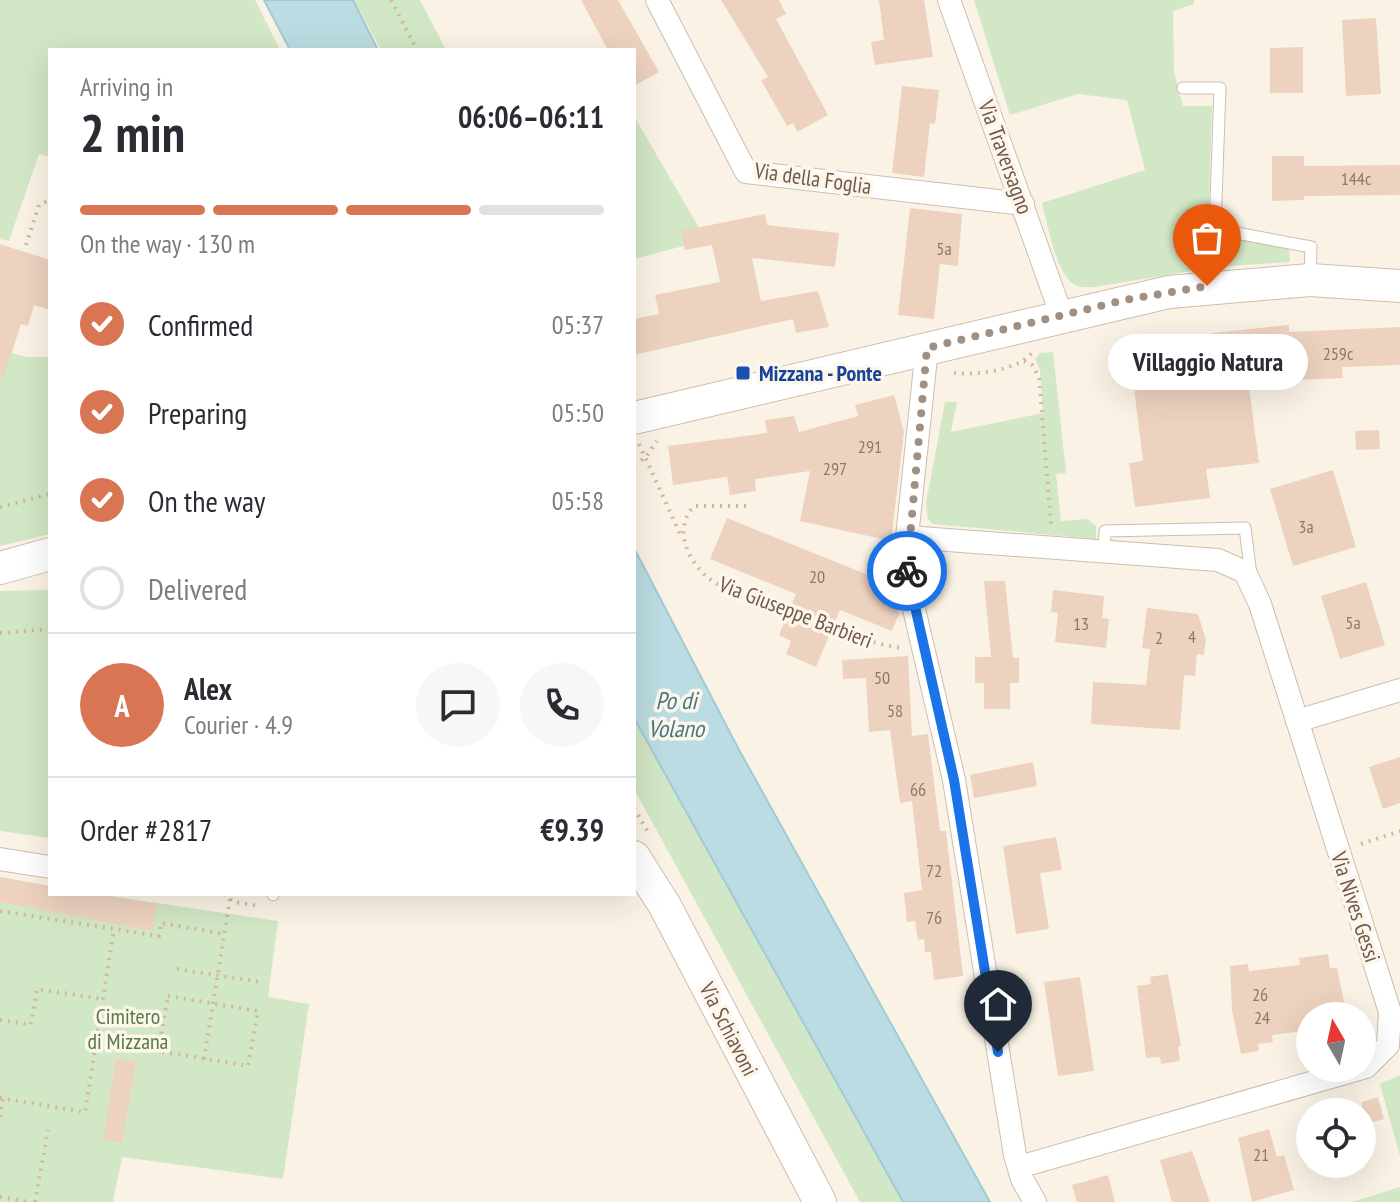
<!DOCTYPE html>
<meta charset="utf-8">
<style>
body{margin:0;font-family:"PT Sans Narrow",sans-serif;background:#f7f7f7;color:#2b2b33;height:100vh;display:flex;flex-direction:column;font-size:30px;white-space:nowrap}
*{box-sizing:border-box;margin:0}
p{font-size:26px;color:#7c7c81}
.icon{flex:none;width:44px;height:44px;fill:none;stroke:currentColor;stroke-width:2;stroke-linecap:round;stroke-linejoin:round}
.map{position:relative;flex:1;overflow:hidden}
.drawer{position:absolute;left:48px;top:48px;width:588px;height:848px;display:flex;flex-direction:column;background:#fff;border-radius:0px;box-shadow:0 8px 32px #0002}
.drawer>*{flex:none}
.needle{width:52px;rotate:351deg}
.controls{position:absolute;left:1296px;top:1002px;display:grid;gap:16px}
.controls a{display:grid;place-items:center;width:80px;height:80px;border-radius:50%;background:#fff;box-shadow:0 8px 32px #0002;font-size:40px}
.pin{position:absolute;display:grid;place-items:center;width:68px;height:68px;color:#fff;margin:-82px -34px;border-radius:50% 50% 50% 0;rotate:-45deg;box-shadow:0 0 8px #0007}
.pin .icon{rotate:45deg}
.courier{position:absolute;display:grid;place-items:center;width:80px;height:80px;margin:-40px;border:6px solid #1a73e8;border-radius:50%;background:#fff;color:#222;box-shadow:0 2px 10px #0007}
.bubble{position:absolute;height:56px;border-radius:28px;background:#fff;box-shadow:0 8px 32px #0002;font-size:26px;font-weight:800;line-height:56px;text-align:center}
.overview em{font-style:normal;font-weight:800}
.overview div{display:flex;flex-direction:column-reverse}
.overview{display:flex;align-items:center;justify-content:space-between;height:136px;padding:0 32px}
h1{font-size:52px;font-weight:800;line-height:60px}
.bar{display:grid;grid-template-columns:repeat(4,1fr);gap:12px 8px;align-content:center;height:96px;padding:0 32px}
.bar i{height:10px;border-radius:6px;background:#e1e1e2}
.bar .active{background:#da7554}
.bar p{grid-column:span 4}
.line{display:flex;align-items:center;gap:20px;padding:0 32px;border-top:2px solid #e1e1e2}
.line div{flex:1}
.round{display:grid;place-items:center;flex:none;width:84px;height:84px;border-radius:42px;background:#f7f7f7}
ol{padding:0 32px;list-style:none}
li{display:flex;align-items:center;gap:24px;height:88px}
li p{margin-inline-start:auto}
li .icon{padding:8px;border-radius:50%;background:#da7554;color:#fff;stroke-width:4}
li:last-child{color:#7c7c81}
li i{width:44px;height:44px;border:4px solid #e1e1e2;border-radius:50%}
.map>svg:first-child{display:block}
</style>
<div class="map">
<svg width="1400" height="1202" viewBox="0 0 1400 1202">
<rect width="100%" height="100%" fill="#faf3e5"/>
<g fill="#d2e7c5">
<path d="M0 0H255L280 50H50V157L39 154 9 241 0 239Z"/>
<path d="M354 0H420L446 50H381Z"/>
<path d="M974 0H1194V4L1173 11 1174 72 1183 106H1212L1208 234 1289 248 1290 262 1215 267 1095 287C1087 287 1078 289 1071 282 1056 270 1047 223 1042 203L1145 170 1127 100 1078 94 1010 115Z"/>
<path d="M634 116 706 240 634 259Z"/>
<path d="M0 350 27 357H50V534L0 546Z"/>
<path d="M1053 352 1066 473 1056 474 1061 521 1088 519 1096 526V539L933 524 928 519 926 503 945 402H957L951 432 1043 413 1040 370 1035 359 1040 353Z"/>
<path d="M50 590V838L0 831V591Z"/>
<path d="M634 719 903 1202H860L634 789Z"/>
<path d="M0 877 50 886V894H97L278 921 268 997 309 1004 283 1179 122 1157 113 1202H0Z"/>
<path d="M1400 1075V1156L1380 1084Z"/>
<path d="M1400 1187V1202H1352Z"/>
</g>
<g fill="#bbdce2" stroke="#a2cad3" stroke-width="2">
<path d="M264 0H353L378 50H290Z"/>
<path d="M634 548 738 748 990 1202H903L634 718Z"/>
</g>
<g fill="#edd2bf">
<path d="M581 0H618L659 72 634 86V50H608Z"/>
<path d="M721 0H779L786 14 776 19 828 115 797 132 793 123 787 126 761 80 768 77Z"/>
<path d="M879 0H924L933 57 875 65 871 42 884 40Z"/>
<path d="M1376 18 1381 94 1346 96 1342 20Z"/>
<path d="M1303 47V93H1270V48Z"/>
<path d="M902 86 939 90 935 124 930 123 924 177 892 173Z"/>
<path d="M1272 156H1304V166L1400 165V195L1304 196V200L1272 201Z"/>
<path d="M910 208 962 214 958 266 940 264 934 319 898 315Z"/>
<path d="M765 214 767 225 839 233 835 267 752 258 761 301 818 291 829 327 796 333 793 319 634 355V319L659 314 655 295 720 282 712 245 685 250 681 231Z"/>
<path d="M0 244 50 260V310L34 305 28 326 21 324 4 376 0 375Z"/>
<path d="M1289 325V332L1400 327V365L1342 367 1343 378 1294 380 1249 387 1259 463 1206 469 1210 498 1135 507 1129 463 1143 461 1132 372 1192 359 1190 341 1212 339V333Z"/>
<path d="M894 395 904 432 891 541 800 521 810 471 755 479 756 491 730 495 727 477 673 485 668 446 767 433 765 420 794 416 799 432 858 416 855 405Z"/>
<path d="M1379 430 1380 449 1356 450 1355 431Z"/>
<path d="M1333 470 1356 547 1293 566 1270 489Z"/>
<path d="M727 518 888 583 899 614 892 631 840 610 816 667 786 654 791 641 779 635 796 594 710 559Z"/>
<path d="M984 581H1005L1013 658H1019V683H1010V709H984V683H975V657H991Z"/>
<path d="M1366 582 1385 645 1340 659 1321 596Z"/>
<path d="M1053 590 1104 596 1102 618 1109 619 1106 648 1055 642 1058 613 1051 612Z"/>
<path d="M1147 608 1198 614 1206 640 1204 655 1197 654 1195 676 1184 675 1180 730 1091 724 1093 682 1146 685 1150 649 1142 648Z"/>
<path d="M908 656 912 736 928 734 940 831H946L963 976 934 980 931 952H925L924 939 918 940 915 921 907 922 904 893 922 890 912 801 900 803 890 730 869 732 866 678 843 679 842 660Z"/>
<path d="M1400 757V803L1383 809 1369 767Z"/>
<path d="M1033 762 1037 786 974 798 970 775Z"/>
<path d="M1056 837 1062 870 1040 873 1049 929 1016 934 1003 846Z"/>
<path d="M0 877 50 886V894H97L157 904 152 931 0 902Z"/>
<path d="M1328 954 1330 968H1337L1347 1016H1310V1030L1272 1035 1273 1042 1258 1044 1259 1051 1241 1054 1232 1010 1230 966 1248 964 1249 971 1300 965 1299 958Z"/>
<path d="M1168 974 1181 1046 1178 1047 1180 1061 1161 1064 1160 1057 1146 1058 1137 986 1151 984 1150 977Z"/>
<path d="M1080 977 1094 1071 1058 1076 1044 982Z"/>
<path d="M116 1059 136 1062 122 1143 103 1140Z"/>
<path d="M1378 1097 1384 1119 1362 1125V1102Z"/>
<path d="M1269 1129 1277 1157 1284 1155 1294 1190 1252 1202 1238 1138Z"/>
<path d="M1192 1151 1210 1202H1172L1160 1160Z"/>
<path d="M1108 1175 1115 1202H1077L1072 1185Z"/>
</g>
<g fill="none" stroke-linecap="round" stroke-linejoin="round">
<g stroke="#cdbdaf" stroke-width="13">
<g id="lane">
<path d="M1183 88H1220L1215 229 1311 247 1310 276"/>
<path d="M1104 552 1105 531 1245 528 1251 575"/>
<path d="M273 895V894"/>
</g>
</g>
<g stroke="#cdbdaf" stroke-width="24">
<g id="street">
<path d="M657 0 746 172 1023 204"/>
<path d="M949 0 1061 314"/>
<path d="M927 348 907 537V579L954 780 1015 1155 1022 1179 1035 1202"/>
<path d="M907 537 1218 560 1245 572 1260 604 1390 1012 1388 1045 1366 1067 1019 1167"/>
<path d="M1297 721 1400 690"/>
<path d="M0 859 50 867"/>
</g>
</g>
<g stroke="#cfbdad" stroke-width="34">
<g id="secondary">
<path d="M634 418 1169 292 1310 280 1400 286"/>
<path d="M0 568 50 554"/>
<path d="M634 857 665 906 820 1202"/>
</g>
</g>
<g stroke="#d2b6a2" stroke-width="4" stroke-dasharray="2 6" stroke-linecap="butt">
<path d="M391 0 417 50"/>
<path d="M26 245 39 205 50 200"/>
<path d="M1024 361 1032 365 1039 377 1051 524"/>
<path d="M954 373C978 375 1016 371 1032 353"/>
<path d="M639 444 682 538"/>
<path d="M634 464 645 458 657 441"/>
<path d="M746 506H694C674 527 686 558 706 576 724 592 751 597 773 605 816 621 856 641 901 648"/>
<path d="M0 507 50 494"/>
<path d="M0 633 50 629"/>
<path d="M634 808 648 832"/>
<path d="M1361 844 1400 831"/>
<path d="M224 894 234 902 260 906"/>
<path d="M0 911 159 936 161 923 224 934"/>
<path d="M177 969 261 982"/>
<path d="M168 996 258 1011 248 1066 158 1051Z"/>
<path d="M0 1020 31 1025 37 989 103 999"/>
<path d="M204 1059 230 899"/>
<path d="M0 1098 85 1112 114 929"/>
<path d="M0 1117 3 1099"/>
<path d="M0 1197 28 1202"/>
<path d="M35 1202 48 1130"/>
</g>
<use href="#lane" stroke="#fff" stroke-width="11"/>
<use href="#street" stroke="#fff" stroke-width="22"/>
<use href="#secondary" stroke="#fff" stroke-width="32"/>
</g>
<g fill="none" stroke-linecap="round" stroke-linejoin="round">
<path stroke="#a19082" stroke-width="8" stroke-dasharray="0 14.4" d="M907 571 927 348 1125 300 1207 286"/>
<path stroke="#1a73e8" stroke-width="10" d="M907 571 954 780 998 1052"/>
</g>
<rect fill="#1a4fb4" stroke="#fdf7eb" stroke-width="3" x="735" y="365" width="16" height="16" rx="4"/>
<g text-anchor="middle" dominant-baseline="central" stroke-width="7" stroke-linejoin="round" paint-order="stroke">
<g font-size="18" fill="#907869">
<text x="1356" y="178">144c</text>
<text x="944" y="248">5a</text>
<text x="1338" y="353">259c</text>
<text x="870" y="446">291</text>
<text x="835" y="468">297</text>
<text x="1306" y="526">3a</text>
<text x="817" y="576">20</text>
<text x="1353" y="622">5a</text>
<text x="1081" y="623">13</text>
<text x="1192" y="636">4</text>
<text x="1159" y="637">2</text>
<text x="882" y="677">50</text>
<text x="895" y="710">58</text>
<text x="918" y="789">66</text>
<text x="934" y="870">72</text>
<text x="934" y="917">76</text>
<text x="1260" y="994">26</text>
<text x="1262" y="1017">24</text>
<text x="1261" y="1154">21</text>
</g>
<g font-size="22" fill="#715a4c" stroke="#fdf7eb">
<text transform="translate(1006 157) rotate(70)">Via Traversagno</text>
<text transform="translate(813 178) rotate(8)">Via della Foglia</text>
<text transform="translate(796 612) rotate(21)">Via Giuseppe Barbieri</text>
<text transform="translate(1356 907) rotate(72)">Via Nives Gessi</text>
<text transform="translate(729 1029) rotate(63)">Via Schiavoni</text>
</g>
<g font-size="22" font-weight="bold" fill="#164399" stroke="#fdf7eb" text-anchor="start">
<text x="759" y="373">Mizzana - Ponte</text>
</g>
<g font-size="22" fill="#567b48" stroke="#fdf7eb">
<text x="128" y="1016">Cimitero<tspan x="128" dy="25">di Mizzana</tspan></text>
</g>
<g font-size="24" font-style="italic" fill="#487883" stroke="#fdf7eb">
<text x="676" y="700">Po di<tspan x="676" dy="28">Volano</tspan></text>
</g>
</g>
</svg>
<div class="controls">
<a><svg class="needle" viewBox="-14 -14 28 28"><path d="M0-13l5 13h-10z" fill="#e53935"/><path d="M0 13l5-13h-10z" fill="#7c7c81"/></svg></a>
<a><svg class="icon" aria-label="locate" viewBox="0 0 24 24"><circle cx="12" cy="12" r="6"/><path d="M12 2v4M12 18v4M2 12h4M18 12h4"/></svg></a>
</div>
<div class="pin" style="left:1207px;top:286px;background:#ea580c"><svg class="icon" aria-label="bag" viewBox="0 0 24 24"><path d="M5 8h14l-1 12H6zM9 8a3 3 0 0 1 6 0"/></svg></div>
<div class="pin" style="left:998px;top:1052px;background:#1f2937"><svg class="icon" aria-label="home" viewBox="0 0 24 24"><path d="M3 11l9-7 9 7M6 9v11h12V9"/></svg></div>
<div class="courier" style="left:907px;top:571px"><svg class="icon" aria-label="bike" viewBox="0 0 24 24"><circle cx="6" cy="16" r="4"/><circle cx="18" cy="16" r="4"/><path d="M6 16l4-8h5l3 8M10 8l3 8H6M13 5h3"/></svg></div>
<div class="bubble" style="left:1108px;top:334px;width:200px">Villaggio Natura</div>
<section class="drawer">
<div class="overview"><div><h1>2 min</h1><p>Arriving in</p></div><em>06:06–06:11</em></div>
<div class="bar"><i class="active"></i><i class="active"></i><i class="active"></i><i></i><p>On the way · 130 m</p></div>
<ol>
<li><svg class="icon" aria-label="check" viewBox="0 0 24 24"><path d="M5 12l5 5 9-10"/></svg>Confirmed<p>05:37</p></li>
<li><svg class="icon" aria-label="check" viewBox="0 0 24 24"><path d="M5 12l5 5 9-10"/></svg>Preparing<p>05:50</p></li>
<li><svg class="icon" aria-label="check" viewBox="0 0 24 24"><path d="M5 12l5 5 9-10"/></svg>On the way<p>05:58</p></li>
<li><i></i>Delivered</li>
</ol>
<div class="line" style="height:144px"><b class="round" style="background:#da7554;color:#fff">A</b><div><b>Alex</b><p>Courier · 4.9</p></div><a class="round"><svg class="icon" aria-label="chat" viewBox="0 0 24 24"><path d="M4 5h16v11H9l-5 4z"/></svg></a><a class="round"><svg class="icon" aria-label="phone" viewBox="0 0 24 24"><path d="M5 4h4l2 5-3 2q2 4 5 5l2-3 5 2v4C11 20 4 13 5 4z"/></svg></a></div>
<div class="line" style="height:104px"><div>Order #2817</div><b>€9.39</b></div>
</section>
</div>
